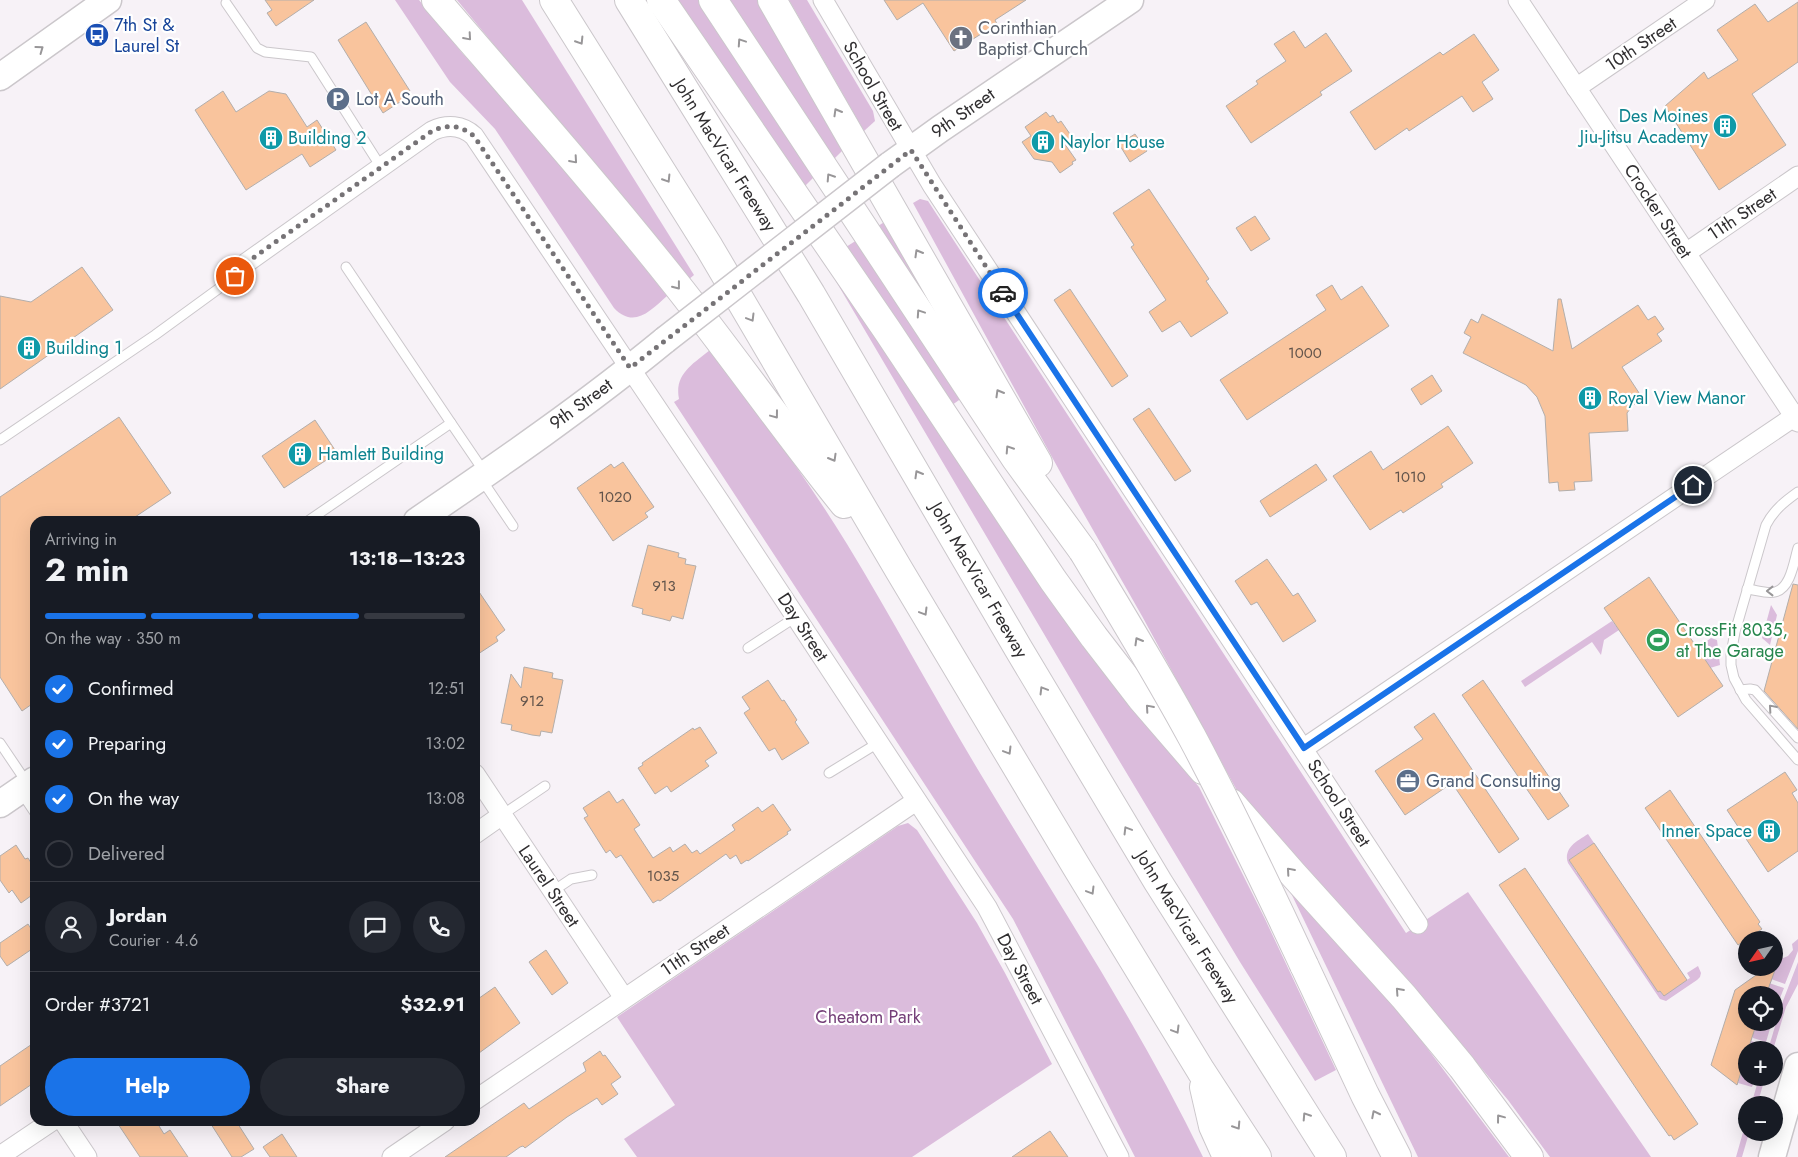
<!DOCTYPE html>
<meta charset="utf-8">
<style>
body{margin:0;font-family:Jost,sans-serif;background:#242831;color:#f1f3f6;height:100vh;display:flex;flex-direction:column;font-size:19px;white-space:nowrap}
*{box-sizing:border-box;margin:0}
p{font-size:16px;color:#9ea1a6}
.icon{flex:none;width:28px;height:28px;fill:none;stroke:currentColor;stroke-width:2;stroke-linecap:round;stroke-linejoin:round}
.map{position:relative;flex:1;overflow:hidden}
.details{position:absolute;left:30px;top:516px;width:450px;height:610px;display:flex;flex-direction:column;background:#171b24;border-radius:15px;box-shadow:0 5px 20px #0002}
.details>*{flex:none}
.needle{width:32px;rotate:236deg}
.buttons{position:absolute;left:1738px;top:931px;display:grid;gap:10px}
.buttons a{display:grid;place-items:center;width:45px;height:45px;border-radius:50%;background:#171b24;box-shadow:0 5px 20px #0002;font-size:25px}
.pin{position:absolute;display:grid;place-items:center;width:42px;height:42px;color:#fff;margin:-21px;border:2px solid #fff;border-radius:50%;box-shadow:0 1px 5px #0007}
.courier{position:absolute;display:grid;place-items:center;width:50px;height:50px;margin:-25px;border:4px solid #1a73e8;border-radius:50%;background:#fff;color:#222;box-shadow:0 1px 6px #0007}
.summary em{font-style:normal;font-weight:700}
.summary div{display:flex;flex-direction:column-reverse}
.summary{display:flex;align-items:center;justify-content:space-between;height:85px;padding:0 15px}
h1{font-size:32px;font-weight:700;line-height:38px}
.bar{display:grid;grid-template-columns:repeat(4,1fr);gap:8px 5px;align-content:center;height:60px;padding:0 15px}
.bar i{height:6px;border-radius:4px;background:#363941}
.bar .on{background:#1a73e8}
.bar p{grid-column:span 4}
.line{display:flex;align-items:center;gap:12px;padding:0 15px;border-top:1px solid #363941}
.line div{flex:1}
.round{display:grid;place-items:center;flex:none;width:52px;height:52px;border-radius:26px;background:#242831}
ol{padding:0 15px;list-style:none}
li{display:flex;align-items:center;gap:15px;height:55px}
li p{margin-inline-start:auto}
li .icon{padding:5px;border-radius:50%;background:#1a73e8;color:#fff;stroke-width:4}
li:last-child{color:#9ea1a6}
li i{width:28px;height:28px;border:2px solid #363941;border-radius:50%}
.action{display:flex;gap:10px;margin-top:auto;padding:10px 15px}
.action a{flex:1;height:58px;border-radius:30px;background:#1a73e8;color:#fff;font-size:20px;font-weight:700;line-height:58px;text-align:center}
.action a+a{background:#242831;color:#f1f3f6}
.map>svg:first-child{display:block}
</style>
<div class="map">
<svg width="1798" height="1157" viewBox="0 0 1798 1157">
<rect width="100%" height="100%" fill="#f7f2f7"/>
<g fill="#dbbcdc">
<path d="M395 0H419L463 54 553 154 667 296C650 311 634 329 614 308L495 129 450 82Z"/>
<path d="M457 0H522L694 275 688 280Z"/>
<path d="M677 0H700L815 176 805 186Z"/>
<path d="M729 0H759L844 149 834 159Z"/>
<path d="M789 0H807L873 111 875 121 864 131Z"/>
<path d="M920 199 928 201 1406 933 1468 892 1651 1157H1550L1508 1100 1437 1015 1241 798 1142 616 1064 479 913 203Z"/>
<path d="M886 221 926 291 923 293 878 226Z"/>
<path d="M857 240 962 398 952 405 846 247Z"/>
<path d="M824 261 1118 690 1199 787 1265 919 1336 1070 1315 1081 1240 962 1090 712Z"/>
<path d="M710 350C758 413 806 477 847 544 895 623 938 704 986 783 1060 906 1140 1027 1203 1157H1135L1013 919 674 402 679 399C674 374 693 364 710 350Z"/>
<path d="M1771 605 1777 615 1770 645 1762 638Z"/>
<path d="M1612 621 1619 630 1604 640 1601 655 1592 642 1525 687 1521 681Z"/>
<path d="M1711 638 1717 640 1720 665 1710 668 1697 648Z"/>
<path d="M908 823 917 830 977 923 1005 973 1052 1064 912 1157H637L624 1139 675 1105 617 1017 898 826Z"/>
<path d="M1588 834 1594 843 1569 860 1577 873 1579 872 1580 877 1592 894 1663 995 1690 978 1687 973 1698 966 1701 973 1700 977 1697 980 1666 1001 1660 999 1568 863C1563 848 1577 841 1588 834Z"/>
<path d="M1290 891 1388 996 1509 1157H1418Z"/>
<path d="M1798 939V951L1785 984 1771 979 1773 970 1765 968 1757 974 1753 970 1756 968H1774V962L1788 956 1793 950 1792 944Z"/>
<path d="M1798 962V984L1786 1007 1773 1050H1768L1781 1006Z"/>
<path d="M1769 983 1784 988 1778 1003 1774 1002V995H1766Z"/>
<path d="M1757 1023 1771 1025 1766 1042 1753 1038V1035L1751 1034 1752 1030H1754Z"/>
<path d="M1751 1041 1765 1045 1763 1050H1748Z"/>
<path d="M1745 1061H1746V1078H1755L1752 1087 1738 1083Z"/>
<path d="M1759 1078H1765L1757 1105H1751Z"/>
<path d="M1746 1122V1132L1749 1133 1742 1157H1736Z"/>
</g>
<g fill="#f9c49d" stroke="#b3aeab">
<path d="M265 0H314L276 26 267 13 272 10Z"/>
<path d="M884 0H1026L995 20 997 24 954 51 923 3 897 20Z"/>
<path d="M1798 2V62L1752 94 1786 145 1719 190 1665 106 1704 72 1708 79 1738 60 1717 30 1755 4 1768 22Z"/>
<path d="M366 22 410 91 404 95 406 98 383 113 338 40Z"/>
<path d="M1294 31 1305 48 1326 33 1352 71 1320 92 1322 95 1251 143 1226 106 1258 84 1256 81 1286 61 1274 44Z"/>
<path d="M1474 34 1499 70 1482 82 1493 99 1473 112 1462 96 1409 131 1407 128 1375 150 1350 112 1440 52 1443 55Z"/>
<path d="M223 91 236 112 269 91 286 94 307 127 317 120 336 150 310 167 302 154 246 190 195 110Z"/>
<path d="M1046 112 1050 117 1053 115 1058 123 1061 121 1072 137 1064 143 1076 160 1072 162 1073 164 1060 173 1052 162 1034 159 1022 142 1031 136 1025 127Z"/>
<path d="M1135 134 1147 151 1130 162 1119 144Z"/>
<path d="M1149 189 1209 279 1206 281 1228 313 1191 337 1180 321 1162 332 1149 312 1166 300 1131 247 1134 245 1113 213Z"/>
<path d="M1255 216 1270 239 1251 251 1236 228Z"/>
<path d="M82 267 113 310 0 389V296L31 302Z"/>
<path d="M1332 285 1341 300 1362 286 1389 326 1247 420 1220 380 1326 310 1316 295Z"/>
<path d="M1070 289 1128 376 1112 387 1054 300Z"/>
<path d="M1558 299H1561L1572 349 1638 305 1648 320 1655 316 1664 329 1657 334 1662 341 1622 367 1643 399 1633 405 1627 413 1628 431 1589 433 1592 481 1574 482 1575 490 1559 491 1558 482 1549 483 1545 416 1537 397 1526 385 1463 353 1471 337 1464 333 1471 319 1478 323 1482 314 1553 351Z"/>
<path d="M1432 375 1442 391 1421 405 1411 389Z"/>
<path d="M1149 408 1191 471 1175 481 1133 419Z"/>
<path d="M119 417 171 493 129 521H35V702L22 711 0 677V497Z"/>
<path d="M315 420 337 453 284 488 262 456Z"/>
<path d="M1448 426 1473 463 1441 484 1443 487 1403 513 1401 510 1370 530 1333 476 1371 451 1383 470Z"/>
<path d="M623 462 654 507 645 513 648 517 613 541 577 488 611 464 614 468Z"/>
<path d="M1316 464 1327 480 1270 517 1260 501Z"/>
<path d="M648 545 679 553 678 557 686 559 685 564 696 566 683 619 672 616 670 621 663 619 642 614 643 609 632 606Z"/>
<path d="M1267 559 1293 596 1298 593 1316 621 1283 642 1257 602 1251 605 1235 581Z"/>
<path d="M1649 577 1723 686 1678 717 1604 608Z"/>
<path d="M1793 584 1798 585V729L1764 691Z"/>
<path d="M475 586 505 630 496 637 498 641 475 656Z"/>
<path d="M524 667 553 673 552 678 563 680 552 733 541 731 540 736 532 735 511 730 512 725 501 723 511 674 521 688Z"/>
<path d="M768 680 782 701 784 700 797 720 795 722 809 743 782 760 775 748 769 751 744 713 750 709 742 697Z"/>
<path d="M1483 680 1569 806 1548 820 1462 695Z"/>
<path d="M1434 713 1519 839 1499 853 1452 783 1405 815 1375 771 1423 739 1414 727Z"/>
<path d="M700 727 717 753 705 761 709 766 671 792 667 786 655 794 638 768 643 765 642 763 677 739 693 728 694 730Z"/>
<path d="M1785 772 1797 790 1792 793 1798 803V851L1768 872 1727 810Z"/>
<path d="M1670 790 1760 922 1758 924 1762 929 1738 945 1645 808Z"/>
<path d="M609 791 617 803 623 799 640 825 634 829 653 858 670 847 673 852 685 844 692 853 697 850 700 854 735 830 732 825 758 807 762 812 773 804 791 830 787 832 788 834 748 861 747 860 741 864 736 855 730 859 726 854 660 901 658 900 653 903 621 855 616 858 610 850 606 853 584 818 588 816 583 808Z"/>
<path d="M1594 843 1687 980 1664 996 1660 991 1658 992 1569 860Z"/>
<path d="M16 845 25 859 28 858 35 869V893L21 903 12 890 9 893 0 880V856Z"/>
<path d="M1525 868 1698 1124 1674 1140 1671 1135 1669 1136 1648 1106 1499 885Z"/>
<path d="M28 924 35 935V947L7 966 0 956V943Z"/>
<path d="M546 950 568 983 552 995 529 962Z"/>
<path d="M1779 959 1766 995H1746V1022H1757L1748 1050H1746V1056L1737 1085 1711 1065 1735 990 1766 968H1774V962Z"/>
<path d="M495 987 520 1023 475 1056V1001Z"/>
<path d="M35 1042V1082L0 1106V1066Z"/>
<path d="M600 1051 603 1056 605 1055 621 1077 611 1084 618 1094 602 1105 597 1098 567 1117 525 1148 523 1146 520 1147 506 1157H445L524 1103 529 1109 586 1071 583 1063Z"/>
<path d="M116 1121H156L164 1134 170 1130 188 1157H140Z"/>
<path d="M209 1121H236L254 1149 241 1157H232Z"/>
<path d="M1050 1131 1068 1157H1012Z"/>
<path d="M282 1134 297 1157H270L263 1147Z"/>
</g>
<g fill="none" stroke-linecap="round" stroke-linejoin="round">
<g stroke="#cbc7cb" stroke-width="11">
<g id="lane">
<path d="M226 3 257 48 265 52 311 57 381 167"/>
<path d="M346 267 451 423"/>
<path d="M0 440 155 335 225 284 246 263"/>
<path d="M482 480 513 526"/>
<path d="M1798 492C1784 502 1774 510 1766 525L1735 632 1731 654V665L1734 678 1746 700 1798 760"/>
<path d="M308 521 451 423 485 473"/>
<path d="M1747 589C1756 590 1767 594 1775 592 1791 588 1794 561 1798 548"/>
<path d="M748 648 796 617"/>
<path d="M1740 690 1750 689 1755 690 1798 738"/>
<path d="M0 743 27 783"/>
<path d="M829 773 878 743"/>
<path d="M21 792 35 813"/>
<path d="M502 815 545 786"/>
<path d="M553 891 571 879 592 875"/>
</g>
</g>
<g stroke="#cbc7cb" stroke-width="21">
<g id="street">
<path d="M823 0 932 185 1418 924"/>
<path d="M1518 0 1798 422"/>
<path d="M1576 88 1705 0"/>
<path d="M1686 253 1798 176"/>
<path d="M246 263 432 131C447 124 462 125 474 136L718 499 987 907 1119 1157"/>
<path d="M1304 748 1798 414"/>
<path d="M475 774 624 998"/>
<path d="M475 834 502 815"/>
<path d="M475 1100 916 801"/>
<path d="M63 1121 87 1157"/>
<path d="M0 1156 52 1121"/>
<path d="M392 1157 445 1121"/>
</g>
</g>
<g stroke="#cbc7cb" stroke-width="29">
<g id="secondary">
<path d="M0 77 108 0"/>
<path d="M890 165 940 129 1130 0"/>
<path d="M417 521C502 463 586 405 665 340"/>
<path d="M0 804 35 780"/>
<path d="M1772 1157 1798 1066"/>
</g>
</g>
<g stroke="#cbc7cb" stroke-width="30">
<g id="highway">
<path d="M436 0C517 94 599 187 676 284 733 356 786 432 844 504"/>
<path d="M554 0 709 247 899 570 1076 866 1201 1071 1257 1157"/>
<path d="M629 0 811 294 1018 648 1158 882 1332 1157"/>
<path d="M661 0 887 330 1053 580 1094 637 1141 698 1203 770"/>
<path d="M713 0 1016 459 1083 551"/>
<path d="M772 0 1038 463"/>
<path d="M1231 803 1292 873 1404 997 1462 1067 1529 1157"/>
<path d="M1304 965 1365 1095 1397 1157"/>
<path d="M1204 1087 1213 1126 1227 1157"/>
</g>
</g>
<use href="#lane" stroke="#fff" stroke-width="9"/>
<use href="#street" stroke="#fff" stroke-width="19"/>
<use href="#secondary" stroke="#fff" stroke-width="26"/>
<use href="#highway" stroke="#fff" stroke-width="28"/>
<g stroke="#cbc7cb" stroke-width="29" stroke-linecap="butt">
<path id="secondary-bridge" d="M665 340 890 165"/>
</g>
<g stroke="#cbc7cb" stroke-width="30" stroke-linecap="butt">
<path id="highway-bridge" d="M1083 551C1120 612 1158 674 1192 737 1232 812 1268 888 1304 965"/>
</g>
<use href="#secondary-bridge" stroke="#fff" stroke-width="26"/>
<use href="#highway-bridge" stroke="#fff" stroke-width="28"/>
</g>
<defs><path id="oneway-chevron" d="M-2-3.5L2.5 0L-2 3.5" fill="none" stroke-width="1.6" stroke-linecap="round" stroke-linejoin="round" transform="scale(1.25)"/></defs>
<g stroke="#989698">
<use href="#oneway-chevron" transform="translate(468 37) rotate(49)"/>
<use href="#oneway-chevron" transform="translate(580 41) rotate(58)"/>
<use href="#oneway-chevron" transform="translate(741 42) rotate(-124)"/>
<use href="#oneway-chevron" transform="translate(40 49) rotate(-36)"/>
<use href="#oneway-chevron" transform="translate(837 112) rotate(-120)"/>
<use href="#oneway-chevron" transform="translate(574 160) rotate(49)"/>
<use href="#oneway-chevron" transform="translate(830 177) rotate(-123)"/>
<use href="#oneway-chevron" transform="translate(667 179) rotate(58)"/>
<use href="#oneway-chevron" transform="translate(918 253) rotate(-120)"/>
<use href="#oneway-chevron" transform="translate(677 286) rotate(52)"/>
<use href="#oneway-chevron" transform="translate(920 313) rotate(-124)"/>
<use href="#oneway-chevron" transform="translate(751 318) rotate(59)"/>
<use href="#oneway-chevron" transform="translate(999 393) rotate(-120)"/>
<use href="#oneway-chevron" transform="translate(775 415) rotate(53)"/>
<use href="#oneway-chevron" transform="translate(1009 449) rotate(-123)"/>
<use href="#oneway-chevron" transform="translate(833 458) rotate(60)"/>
<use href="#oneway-chevron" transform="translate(918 474) rotate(-120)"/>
<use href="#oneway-chevron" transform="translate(1770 591) rotate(-180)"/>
<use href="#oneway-chevron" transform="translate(924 612) rotate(59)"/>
<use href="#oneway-chevron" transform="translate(1138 641) rotate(-120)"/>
<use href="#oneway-chevron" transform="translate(1043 690) rotate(-121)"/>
<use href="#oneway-chevron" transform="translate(1149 708) rotate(-131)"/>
<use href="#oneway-chevron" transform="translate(1772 708) rotate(-131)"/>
<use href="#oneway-chevron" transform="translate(1008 751) rotate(59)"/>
<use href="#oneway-chevron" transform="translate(1127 830) rotate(-121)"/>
<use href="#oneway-chevron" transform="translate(1290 871) rotate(-131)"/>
<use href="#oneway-chevron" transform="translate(1091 891) rotate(59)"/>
<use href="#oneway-chevron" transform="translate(1399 991) rotate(-132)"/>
<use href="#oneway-chevron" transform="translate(1176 1030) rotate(59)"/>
<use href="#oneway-chevron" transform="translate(1375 1114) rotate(-117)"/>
<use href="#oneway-chevron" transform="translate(1306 1116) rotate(-123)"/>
<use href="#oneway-chevron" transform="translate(1500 1118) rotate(-127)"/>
<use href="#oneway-chevron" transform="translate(1237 1126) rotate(57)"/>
</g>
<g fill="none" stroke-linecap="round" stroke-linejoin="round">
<path stroke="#767376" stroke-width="5" stroke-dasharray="0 9" d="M235 276 246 263 432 131C447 124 461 125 474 136L630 368 911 150 1003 293"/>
<path stroke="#1a73e8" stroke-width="6" d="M1003 293 1304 748 1693 485"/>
</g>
<defs>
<g id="bus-disc" transform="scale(1.25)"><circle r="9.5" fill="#1a4fb4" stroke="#fff"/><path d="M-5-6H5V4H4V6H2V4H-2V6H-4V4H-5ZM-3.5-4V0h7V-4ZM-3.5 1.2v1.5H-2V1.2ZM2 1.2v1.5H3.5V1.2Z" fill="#fff"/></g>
<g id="church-disc" transform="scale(1.25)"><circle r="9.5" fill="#6b7280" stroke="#fff"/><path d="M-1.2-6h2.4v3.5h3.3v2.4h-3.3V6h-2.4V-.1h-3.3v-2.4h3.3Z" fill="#fff"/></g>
<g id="parking-disc" transform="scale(1.25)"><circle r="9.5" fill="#5c6f8a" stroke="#fff"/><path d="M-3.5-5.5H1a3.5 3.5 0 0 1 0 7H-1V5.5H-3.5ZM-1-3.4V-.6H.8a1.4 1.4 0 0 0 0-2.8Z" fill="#fff"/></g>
<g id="building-disc" transform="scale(1.25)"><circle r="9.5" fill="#0f9aa8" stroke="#fff"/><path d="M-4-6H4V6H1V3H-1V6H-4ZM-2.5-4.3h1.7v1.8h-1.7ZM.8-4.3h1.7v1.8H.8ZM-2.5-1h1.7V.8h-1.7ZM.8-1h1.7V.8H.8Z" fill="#fff"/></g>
<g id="stadium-disc" transform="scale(1.25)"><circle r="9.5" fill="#2e9e5b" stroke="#fff"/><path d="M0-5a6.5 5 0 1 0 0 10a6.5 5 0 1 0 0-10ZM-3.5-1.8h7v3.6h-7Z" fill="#fff"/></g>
<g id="office-disc" transform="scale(1.25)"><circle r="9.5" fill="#5c6f8a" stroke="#fff"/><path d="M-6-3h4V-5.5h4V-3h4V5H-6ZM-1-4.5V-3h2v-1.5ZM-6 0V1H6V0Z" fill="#fff"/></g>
</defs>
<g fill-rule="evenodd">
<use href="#bus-disc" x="97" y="35"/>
<use href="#church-disc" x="961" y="38"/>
<use href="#parking-disc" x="338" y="99"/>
<use href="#building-disc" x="1725" y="126"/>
<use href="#building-disc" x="271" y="138"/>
<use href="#building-disc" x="1043" y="142"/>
<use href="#building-disc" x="29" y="348"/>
<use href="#building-disc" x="1590" y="398"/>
<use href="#building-disc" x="300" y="454"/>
<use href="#stadium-disc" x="1658" y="640"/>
<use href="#office-disc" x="1408" y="781"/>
<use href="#building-disc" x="1769" y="831"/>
</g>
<g text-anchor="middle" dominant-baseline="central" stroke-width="4.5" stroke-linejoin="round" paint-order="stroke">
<g font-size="15" fill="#62544b">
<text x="1305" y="353">1000</text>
<text x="1410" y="477">1010</text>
<text x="615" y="497">1020</text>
<text x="664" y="586">913</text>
<text x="532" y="701">912</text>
<text x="663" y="876">1035</text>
</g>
<g font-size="18" fill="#164399" stroke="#fff" text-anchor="start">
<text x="114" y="25">7th St &amp;<tspan x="114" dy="21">Laurel St</tspan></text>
</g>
<g font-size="18" fill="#5b616d" stroke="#fff" text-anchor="start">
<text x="978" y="28">Corinthian<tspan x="978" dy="21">Baptist Church</tspan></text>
</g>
<g font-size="18" fill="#302e30" stroke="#fff">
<text transform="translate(1641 44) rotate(-34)">10th Street</text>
<text transform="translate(873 86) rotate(60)">School Street</text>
<text transform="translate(963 113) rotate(-35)">9th Street</text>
<text transform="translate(725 155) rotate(58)">John MacVicar Freeway</text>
<text transform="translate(1658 211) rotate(57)">Crocker Street</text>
<text transform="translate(1742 214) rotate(-34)">11th Street</text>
<text transform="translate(581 404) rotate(-36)">9th Street</text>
<text transform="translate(979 580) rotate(60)">John MacVicar Freeway</text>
<text transform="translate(803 627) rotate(57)">Day Street</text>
<text transform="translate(1339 803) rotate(57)">School Street</text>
<text transform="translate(549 886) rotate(56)">Laurel Street</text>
<text transform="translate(1187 927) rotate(58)">John MacVicar Freeway</text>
<text transform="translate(695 950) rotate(-34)">11th Street</text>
<text transform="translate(1020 969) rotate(62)">Day Street</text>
</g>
<g font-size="18" fill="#4e5e75" stroke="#fff" text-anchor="start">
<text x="356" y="99">Lot A South</text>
<text x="1426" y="781">Grand Consulting</text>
</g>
<g font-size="18" fill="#0d838f" stroke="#fff" text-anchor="start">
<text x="1708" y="116" text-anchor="end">Des Moines<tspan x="1708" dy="21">Jiu-Jitsu Academy</tspan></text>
<text x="288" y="138">Building 2</text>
<text x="1060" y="142">Naylor House</text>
<text x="46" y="348">Building 1</text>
<text x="1608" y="398">Royal View Manor</text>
<text x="318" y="454">Hamlett Building</text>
<text x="1752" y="831" text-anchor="end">Inner Space</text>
</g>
<g font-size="18" fill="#27864d" stroke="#fff" text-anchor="start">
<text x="1676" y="630">CrossFit 8035,<tspan x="1676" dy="21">at The Garage</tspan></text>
</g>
<g font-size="18" fill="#743f78" stroke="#fff">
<text x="868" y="1017">Cheatom Park</text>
</g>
</g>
</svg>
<div class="buttons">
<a><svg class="needle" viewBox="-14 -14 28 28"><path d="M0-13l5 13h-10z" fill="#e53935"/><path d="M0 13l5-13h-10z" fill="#9ea1a6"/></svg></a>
<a><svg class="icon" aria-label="locate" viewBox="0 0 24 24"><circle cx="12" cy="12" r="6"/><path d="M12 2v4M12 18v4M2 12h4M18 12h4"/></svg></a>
<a>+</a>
<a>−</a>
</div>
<div class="pin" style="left:235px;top:276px;background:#ea580c"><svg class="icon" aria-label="bag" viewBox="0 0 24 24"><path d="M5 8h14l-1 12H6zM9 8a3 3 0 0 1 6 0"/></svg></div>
<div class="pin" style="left:1693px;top:485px;background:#1f2937"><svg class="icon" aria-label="home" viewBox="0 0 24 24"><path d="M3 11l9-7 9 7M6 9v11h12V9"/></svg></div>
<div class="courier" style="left:1003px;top:293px"><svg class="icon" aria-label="car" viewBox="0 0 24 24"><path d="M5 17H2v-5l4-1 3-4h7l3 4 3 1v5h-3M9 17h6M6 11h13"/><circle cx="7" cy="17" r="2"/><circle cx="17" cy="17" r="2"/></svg></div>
<section class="details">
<div class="summary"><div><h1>2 min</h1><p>Arriving in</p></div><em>13:18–13:23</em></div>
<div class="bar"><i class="on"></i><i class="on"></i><i class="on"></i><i></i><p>On the way · 350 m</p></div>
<ol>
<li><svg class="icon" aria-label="check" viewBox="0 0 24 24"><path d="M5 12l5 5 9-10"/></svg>Confirmed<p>12:51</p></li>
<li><svg class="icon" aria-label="check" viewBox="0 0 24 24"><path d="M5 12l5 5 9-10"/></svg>Preparing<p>13:02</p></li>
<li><svg class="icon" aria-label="check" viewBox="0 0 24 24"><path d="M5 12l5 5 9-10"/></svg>On the way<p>13:08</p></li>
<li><i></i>Delivered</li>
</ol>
<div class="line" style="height:90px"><a class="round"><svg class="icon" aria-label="person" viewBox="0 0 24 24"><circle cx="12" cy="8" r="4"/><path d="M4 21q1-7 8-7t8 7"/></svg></a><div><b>Jordan</b><p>Courier · 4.6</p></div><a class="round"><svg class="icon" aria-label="chat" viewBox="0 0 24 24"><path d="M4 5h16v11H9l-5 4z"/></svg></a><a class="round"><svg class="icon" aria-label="phone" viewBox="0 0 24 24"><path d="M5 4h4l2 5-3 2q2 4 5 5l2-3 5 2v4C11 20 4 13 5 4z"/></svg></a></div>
<div class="line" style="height:65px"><div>Order #3721</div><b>$32.91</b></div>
<div class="action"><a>Help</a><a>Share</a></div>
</section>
</div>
